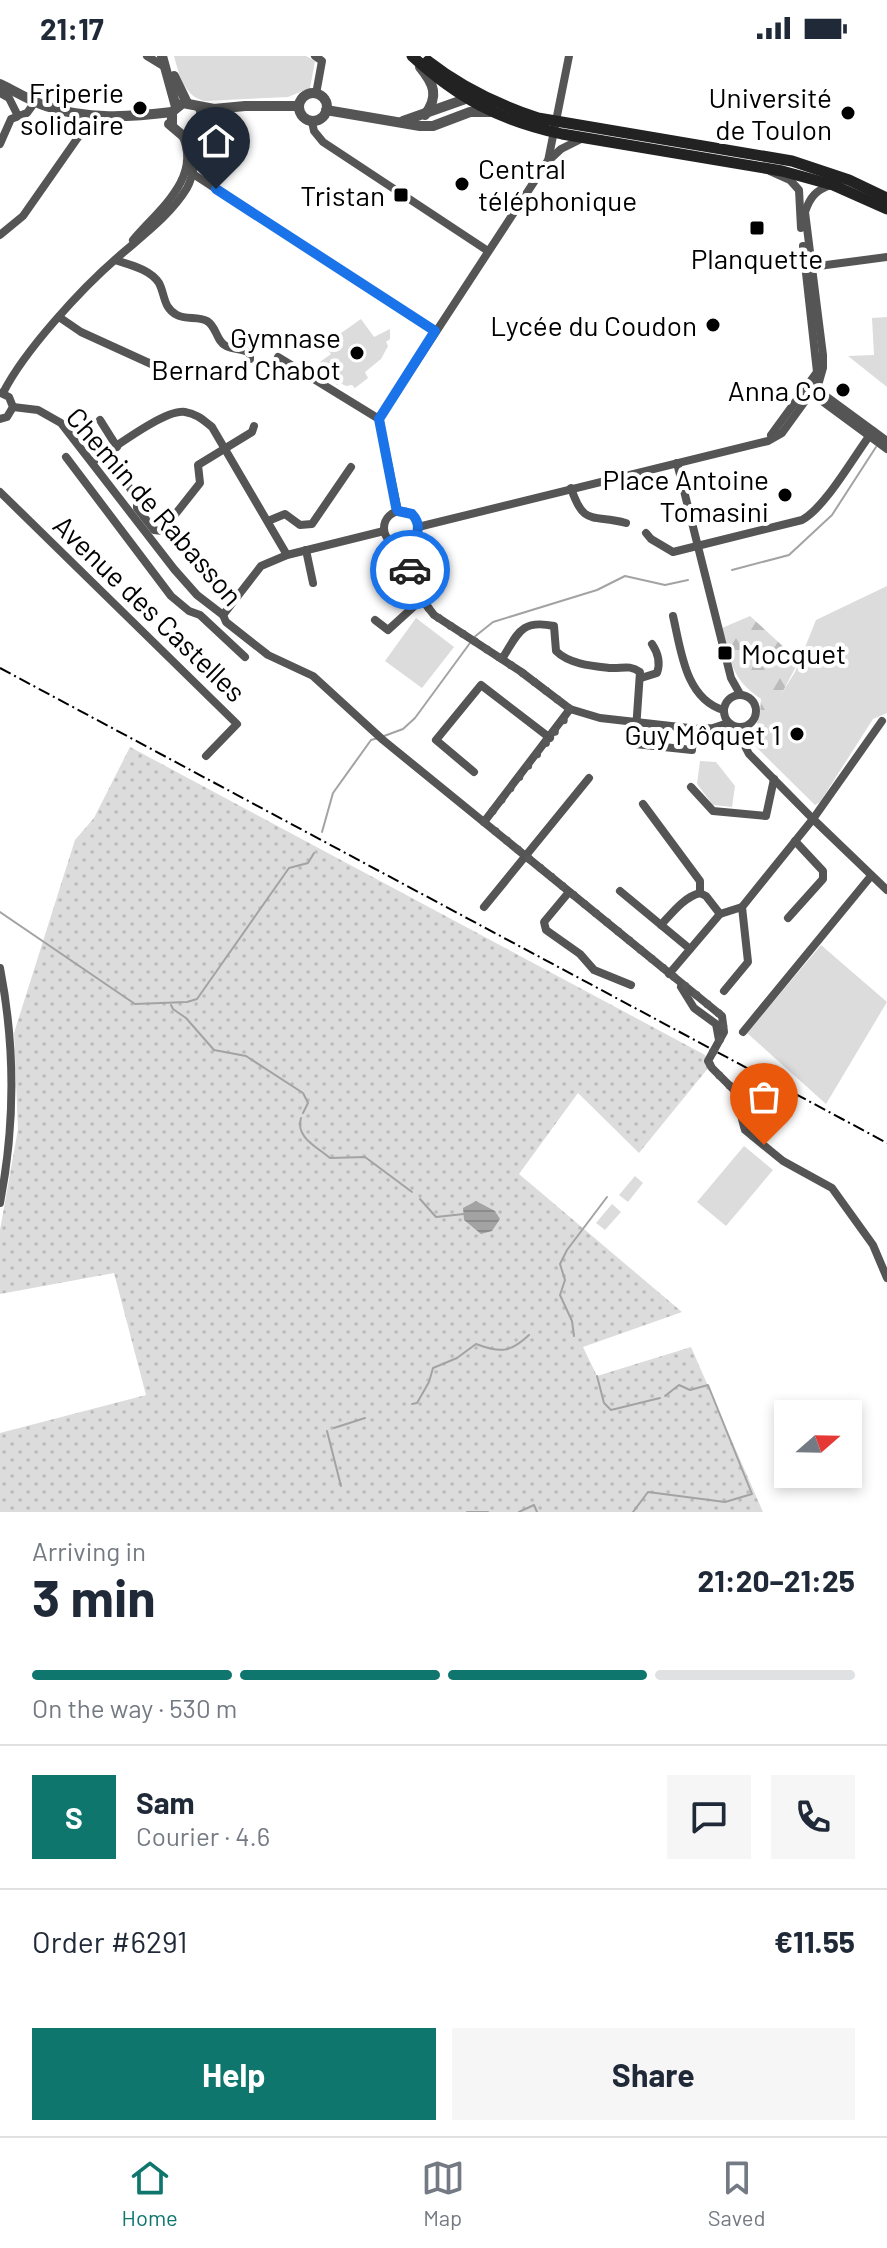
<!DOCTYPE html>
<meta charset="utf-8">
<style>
body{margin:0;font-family:Barlow,sans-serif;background:#f6f6f7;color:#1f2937;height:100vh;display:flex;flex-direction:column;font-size:30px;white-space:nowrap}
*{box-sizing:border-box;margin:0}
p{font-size:26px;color:#747a83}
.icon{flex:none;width:44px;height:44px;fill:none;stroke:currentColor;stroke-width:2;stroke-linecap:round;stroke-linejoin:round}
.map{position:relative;height:1456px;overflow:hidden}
.drawer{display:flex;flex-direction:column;background:#fff;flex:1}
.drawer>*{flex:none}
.needle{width:52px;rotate:70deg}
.buttons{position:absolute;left:774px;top:1344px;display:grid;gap:16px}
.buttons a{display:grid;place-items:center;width:88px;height:88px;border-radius:0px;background:#fff;box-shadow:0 4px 12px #0003;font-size:40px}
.pin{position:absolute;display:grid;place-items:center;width:68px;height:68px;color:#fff;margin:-82px -34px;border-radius:50% 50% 50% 0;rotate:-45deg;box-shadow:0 0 8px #0007}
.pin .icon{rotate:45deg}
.courier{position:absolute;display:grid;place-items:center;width:80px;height:80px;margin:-40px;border:6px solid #1a73e8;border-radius:50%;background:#fff;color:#222;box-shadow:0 2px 10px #0007}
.summary em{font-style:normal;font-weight:700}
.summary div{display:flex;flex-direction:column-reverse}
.summary{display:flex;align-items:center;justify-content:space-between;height:136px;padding:0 32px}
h1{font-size:52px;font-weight:700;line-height:60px}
.bar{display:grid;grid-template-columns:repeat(4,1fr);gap:12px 8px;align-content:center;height:96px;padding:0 32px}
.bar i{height:10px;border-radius:6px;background:#e0e1e3}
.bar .active{background:#0f766e}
.bar p{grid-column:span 4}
.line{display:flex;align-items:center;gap:20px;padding:0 32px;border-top:2px solid #e0e1e3}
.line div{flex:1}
.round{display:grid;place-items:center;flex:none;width:84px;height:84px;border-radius:0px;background:#f6f6f7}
.primary-button{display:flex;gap:16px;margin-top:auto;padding:16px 32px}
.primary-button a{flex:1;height:92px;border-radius:0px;background:#0f766e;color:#fff;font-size:32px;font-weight:700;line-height:92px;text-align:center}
.primary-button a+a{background:#f6f6f7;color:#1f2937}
.status{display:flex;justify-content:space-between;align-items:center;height:56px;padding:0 40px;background:#fff;direction:ltr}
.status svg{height:22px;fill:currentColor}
.tabs{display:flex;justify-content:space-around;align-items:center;height:112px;border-top:2px solid #e0e1e3;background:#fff;font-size:22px;color:#747a83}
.tabs a{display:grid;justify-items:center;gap:4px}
.tabs .active{color:#0f766e}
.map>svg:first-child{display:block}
</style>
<div class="status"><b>21:17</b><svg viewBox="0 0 49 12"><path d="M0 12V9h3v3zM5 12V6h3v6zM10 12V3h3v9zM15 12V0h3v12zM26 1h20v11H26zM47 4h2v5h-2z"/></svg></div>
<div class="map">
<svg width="887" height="1456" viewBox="0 0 887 1456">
<defs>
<pattern id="grass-dots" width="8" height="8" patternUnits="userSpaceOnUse" patternTransform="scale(2)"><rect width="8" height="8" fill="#dcdcdc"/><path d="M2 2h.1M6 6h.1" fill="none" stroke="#bbb" stroke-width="1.8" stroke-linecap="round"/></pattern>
<pattern id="forest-firs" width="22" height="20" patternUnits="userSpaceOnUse" patternTransform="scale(2)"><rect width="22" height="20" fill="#dcdcdc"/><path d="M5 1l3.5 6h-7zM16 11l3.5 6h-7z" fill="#bbb"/></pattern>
<pattern id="water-rules" width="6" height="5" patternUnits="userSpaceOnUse" patternTransform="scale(2)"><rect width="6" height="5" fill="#a3a3a3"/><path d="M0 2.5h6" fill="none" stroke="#8b8b8b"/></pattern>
</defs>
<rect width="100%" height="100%" fill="#fff"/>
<path fill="url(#grass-dots)" d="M130 691 705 999 709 1011 639 1097 578 1037 519 1118 682 1256 583 1291 597 1320 691 1291 763 1456H0V1377L146 1339 114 1217 0 1238V1174L18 1073 14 977 75 784 94 762Z"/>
<path fill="url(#forest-firs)" d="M750 560 799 605 767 665 751 686 760 657 761 643C730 622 732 606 722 572Z"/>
<g fill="#dcdcdc">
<path d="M174 0H306L315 5 310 32 288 41 204 45C184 40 179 18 174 0Z"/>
<path d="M887 261V331L848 300 874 299 872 262Z"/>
<path d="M361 263 374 281 390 273V283L386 286 388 290 381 303 365 316 368 322 355 332 352 329 346 330 340 327 337 329 320 306 331 298 324 289Z"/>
<path d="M887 530V657L873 663 820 746 815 749 751 686 795 616 816 564Z"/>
<path d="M416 562 454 591 422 632 385 605Z"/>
<path d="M700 705 716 706 735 730 732 751 713 749 697 728Z"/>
<path d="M821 889 887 946 826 1048 747 977Z"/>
<path d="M744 1090 773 1114 726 1170 697 1146Z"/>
<path d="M635 1120 643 1127 628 1146 619 1139Z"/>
<path d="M612 1148 621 1156 605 1174 596 1167Z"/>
</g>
<path fill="url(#water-rules)" d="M476 1145 495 1155 500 1163 492 1175 481 1178 464 1164 463 1152Z"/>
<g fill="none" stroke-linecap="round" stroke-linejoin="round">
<g stroke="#a3a3a3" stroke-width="2">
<path d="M732 514 789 499 832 459 876 391"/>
<path d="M473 582 493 566 597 534 625 520 665 529 688 524"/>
<path d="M384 680 403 673 415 662 470 587"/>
<path d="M322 776 333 737 371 684 378 682"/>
<path d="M0 856 135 948 187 946 197 943 289 812 308 807 314 797"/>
<path d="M171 949 173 953 186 962 214 994 246 1000 303 1037 308 1047 303 1057"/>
<path d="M301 1062C295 1081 317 1091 330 1102L365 1101 412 1136"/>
<path d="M420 1143 436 1161 464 1158"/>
<path d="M574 1280 572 1265 560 1239 565 1224 560 1208 567 1194 607 1141"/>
<path d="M597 1320 604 1347 611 1354 660 1342"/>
<path d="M412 1348 417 1347 429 1326 433 1312 457 1302 476 1288C500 1297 510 1297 529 1279"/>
<path d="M334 1372 365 1362"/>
<path d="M327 1375 341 1430"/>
<path d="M467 1456H488"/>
<path d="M519 1456 534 1449 537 1456"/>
<path d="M633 1456 648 1436 725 1446 752 1438 708 1329 690 1334 679 1329 665 1340"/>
</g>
<g stroke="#555" stroke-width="8">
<path d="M147 0 165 11"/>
<path d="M315 0 322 5 316 38"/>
<path d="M0 37 9 42 18 60"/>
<path d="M312 66 314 75 323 86 488 195"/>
<path d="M0 88 11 63 27 57 35 46"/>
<path d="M187 94 191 100 189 113 193 118 435 275"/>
<path d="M548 105 569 0"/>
<path d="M770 115 790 124 799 134 801 172"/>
<path d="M0 179 23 160 79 80 96 64V59"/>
<path d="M133 184C157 155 203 122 182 79"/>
<path d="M115 204C130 209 150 213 159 227 165 238 163 252 177 259 186 264 198 260 207 265 217 271 216 285 226 290 234 294 242 292 250 297V303"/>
<path d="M811 211 887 201"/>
<path d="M59 261 81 276 160 312"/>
<path d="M278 301 379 363"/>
<path d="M807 334 887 393"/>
<path d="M3 337C24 295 81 233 118 201 142 180 170 160 187 132 196 115 195 96 196 78"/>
<path d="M827 341 887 385"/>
<path d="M13 351 38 354 61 367 174 513 197 539 223 559 226 566 268 599 313 620 383 684 722 960 724 976 708 1005 712 1012 734 1034 745 1074 783 1105 832 1132 873 1189 887 1222"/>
<path d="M0 363 7 361 13 351 9 341 1 337"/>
<path d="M100 364 117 391"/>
<path d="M771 379 817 316 803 190"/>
<path d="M105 398 137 442V452L154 474 162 475 200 427 198 409 252 376 254 370"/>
<path d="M66 401 171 540 189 555 200 559 245 601"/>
<path d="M92 406C112 394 164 353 185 356 197 358 203 364 212 371L287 499"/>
<path d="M677 407 731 622 740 638"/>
<path d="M571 432C584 471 592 458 626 467"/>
<path d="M0 436 237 668 206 700"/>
<path d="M398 455 379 363 547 106 561 93 583 82"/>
<circle cx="401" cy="472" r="17"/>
<path d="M268 465 285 458 300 469 312 468 351 411"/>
<path d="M418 471 768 385 782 377 819 326 823 312V299L805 156C810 141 816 134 831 129"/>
<path d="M646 477 651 483 673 496 802 464C826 451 855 398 873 375"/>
<path d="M405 488 416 536 434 559 520 615 570 653 600 662 698 673 713 672 728 667"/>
<path d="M306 494 313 527"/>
<path d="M223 559 261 510 287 499 384 475"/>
<path d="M673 560C681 594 685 642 723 654"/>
<path d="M375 564 388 574 421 544"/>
<path d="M502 603C518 578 520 563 554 570L556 595C569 608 592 610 610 612 622 613 629 608 640 616L635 688 692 694 693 681 698 673"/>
<path d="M641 622 657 617C661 606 658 597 652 588"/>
<circle cx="740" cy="655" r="16"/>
<path d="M735 671 749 698 813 763 887 834"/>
<path d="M474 716 436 684 481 629 550 682"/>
<path d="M691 731 713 755 766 760 774 723"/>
<path d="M643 748 700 825V837"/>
<path d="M484 766 570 653"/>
<path d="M620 835 690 893"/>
<path d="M569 836 544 866 546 874 580 898 594 914 631 929"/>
<path d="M700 837 706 840 720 858"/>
<path d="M484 851 589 722"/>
<path d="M788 862 823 823V815L795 785"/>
<path d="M661 869C672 857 684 841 700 837"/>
<path d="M0 912C15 989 15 1070 0 1147"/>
<path d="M669 918 720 858 742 851 813 763 882 665"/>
<path d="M681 931 694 952 716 968 719 984"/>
<path d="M724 935 748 906 742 851"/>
<path d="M743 976 871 820"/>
</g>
<g stroke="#555" stroke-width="10">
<path d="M162 0 176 51"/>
<path d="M420 11C434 28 439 40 425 59"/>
<path d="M174 20 187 47"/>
<path d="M0 28C15 35 30 45 46 50 85 64 132 61 172 56"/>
<circle cx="313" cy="51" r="14"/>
<path d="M326 54 420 70H433L470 56H492"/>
<path d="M403 65 471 41"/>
<path d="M169 68 182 79 196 78 204 66 200 52"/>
<path d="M172 70V56L183 47 214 53 245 50H299"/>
</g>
<g stroke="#222" stroke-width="11">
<path d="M412 0C459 43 499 64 562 78L782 115 833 129 887 153"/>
<path d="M428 5C461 31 499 49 538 62L792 105 849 124 887 142"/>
</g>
<path stroke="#000" stroke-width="2" stroke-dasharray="12 4 2 4" stroke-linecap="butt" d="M0 612 887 1087"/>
</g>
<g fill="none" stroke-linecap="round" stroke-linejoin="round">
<path stroke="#595959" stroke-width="8" stroke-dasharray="0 14.4" d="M410 514 416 536 434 559 520 615 570 653 564 664 484 766 722 960 724 976 708 1005 712 1012 734 1034 745 1074 764 1089"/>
<path stroke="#1a73e8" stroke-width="10" d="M216 133 435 275 379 363 396 451 398 455 412 458C422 469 419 482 405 488L410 514"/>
</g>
<g fill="#000" stroke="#fff" stroke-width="3">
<circle cx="140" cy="52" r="8"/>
<circle cx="848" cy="57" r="8"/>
<circle cx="462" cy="128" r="8"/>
<rect x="393" y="131" width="16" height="16" rx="4"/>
<rect x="749" y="164" width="16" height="16" rx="4"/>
<circle cx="713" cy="269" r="8"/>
<circle cx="357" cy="297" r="8"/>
<circle cx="843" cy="334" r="8"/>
<circle cx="785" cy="439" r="8"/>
<rect x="717" y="589" width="16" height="16" rx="4"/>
<circle cx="797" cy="678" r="8"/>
</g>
<g text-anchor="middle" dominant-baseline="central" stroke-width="8" stroke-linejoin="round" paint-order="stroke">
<g font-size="28" fill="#000" stroke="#fff" text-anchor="end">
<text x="124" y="36">Friperie<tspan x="124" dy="32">solidaire</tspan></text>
<text x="832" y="41">Université<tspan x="832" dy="32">de Toulon</tspan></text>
<text x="478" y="112" text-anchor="start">Central<tspan x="478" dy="32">téléphonique</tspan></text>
<text x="385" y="139">Tristan</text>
<text x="757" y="202" text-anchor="middle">Planquette</text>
<text x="697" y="269">Lycée du Coudon</text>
<text x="341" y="281">Gymnase<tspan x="341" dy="32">Bernard Chabot</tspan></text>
<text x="827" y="334">Anna Co</text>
<text x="769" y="423">Place Antoine<tspan x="769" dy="32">Tomasini</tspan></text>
<text x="741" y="597" text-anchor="start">Mocquet</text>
<text x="781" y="678">Guy Môquet 1</text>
</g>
<g font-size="28" fill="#000" stroke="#fff">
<text transform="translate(155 450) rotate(49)">Chemin de Rabasson</text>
<text transform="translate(150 552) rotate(44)">Avenue des Castelles</text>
</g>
</g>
</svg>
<div class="buttons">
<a><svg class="needle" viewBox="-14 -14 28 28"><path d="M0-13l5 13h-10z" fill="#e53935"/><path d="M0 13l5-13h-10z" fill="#747a83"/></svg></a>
</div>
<div class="pin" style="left:764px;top:1089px;background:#ea580c"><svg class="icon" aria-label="bag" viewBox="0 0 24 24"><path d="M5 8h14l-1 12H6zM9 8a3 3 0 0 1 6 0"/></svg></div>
<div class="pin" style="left:216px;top:133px;background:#1f2937"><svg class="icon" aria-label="home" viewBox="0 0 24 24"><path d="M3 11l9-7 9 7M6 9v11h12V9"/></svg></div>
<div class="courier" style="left:410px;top:514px"><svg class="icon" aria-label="car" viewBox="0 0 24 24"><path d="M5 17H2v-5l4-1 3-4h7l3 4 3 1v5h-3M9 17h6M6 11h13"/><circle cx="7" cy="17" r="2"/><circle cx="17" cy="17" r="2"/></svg></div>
</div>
<section class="drawer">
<div class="summary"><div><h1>3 min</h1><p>Arriving in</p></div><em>21:20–21:25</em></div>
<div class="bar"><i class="active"></i><i class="active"></i><i class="active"></i><i></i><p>On the way · 530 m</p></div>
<div class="line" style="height:144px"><b class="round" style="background:#0f766e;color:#fff">S</b><div><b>Sam</b><p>Courier · 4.6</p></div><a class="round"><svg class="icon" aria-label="chat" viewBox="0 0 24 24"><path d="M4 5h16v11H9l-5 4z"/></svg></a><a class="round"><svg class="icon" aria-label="phone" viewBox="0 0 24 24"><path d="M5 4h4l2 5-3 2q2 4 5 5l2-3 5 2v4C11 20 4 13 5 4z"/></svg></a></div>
<div class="line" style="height:104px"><div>Order #6291</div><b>€11.55</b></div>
<div class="primary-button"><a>Help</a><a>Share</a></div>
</section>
<nav class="tabs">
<a class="active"><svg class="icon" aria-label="home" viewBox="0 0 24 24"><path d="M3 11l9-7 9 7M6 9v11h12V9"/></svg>Home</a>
<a><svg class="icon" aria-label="map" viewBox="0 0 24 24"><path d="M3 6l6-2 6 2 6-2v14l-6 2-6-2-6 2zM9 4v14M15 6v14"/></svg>Map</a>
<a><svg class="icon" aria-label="saved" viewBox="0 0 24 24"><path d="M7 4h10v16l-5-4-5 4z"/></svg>Saved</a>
</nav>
